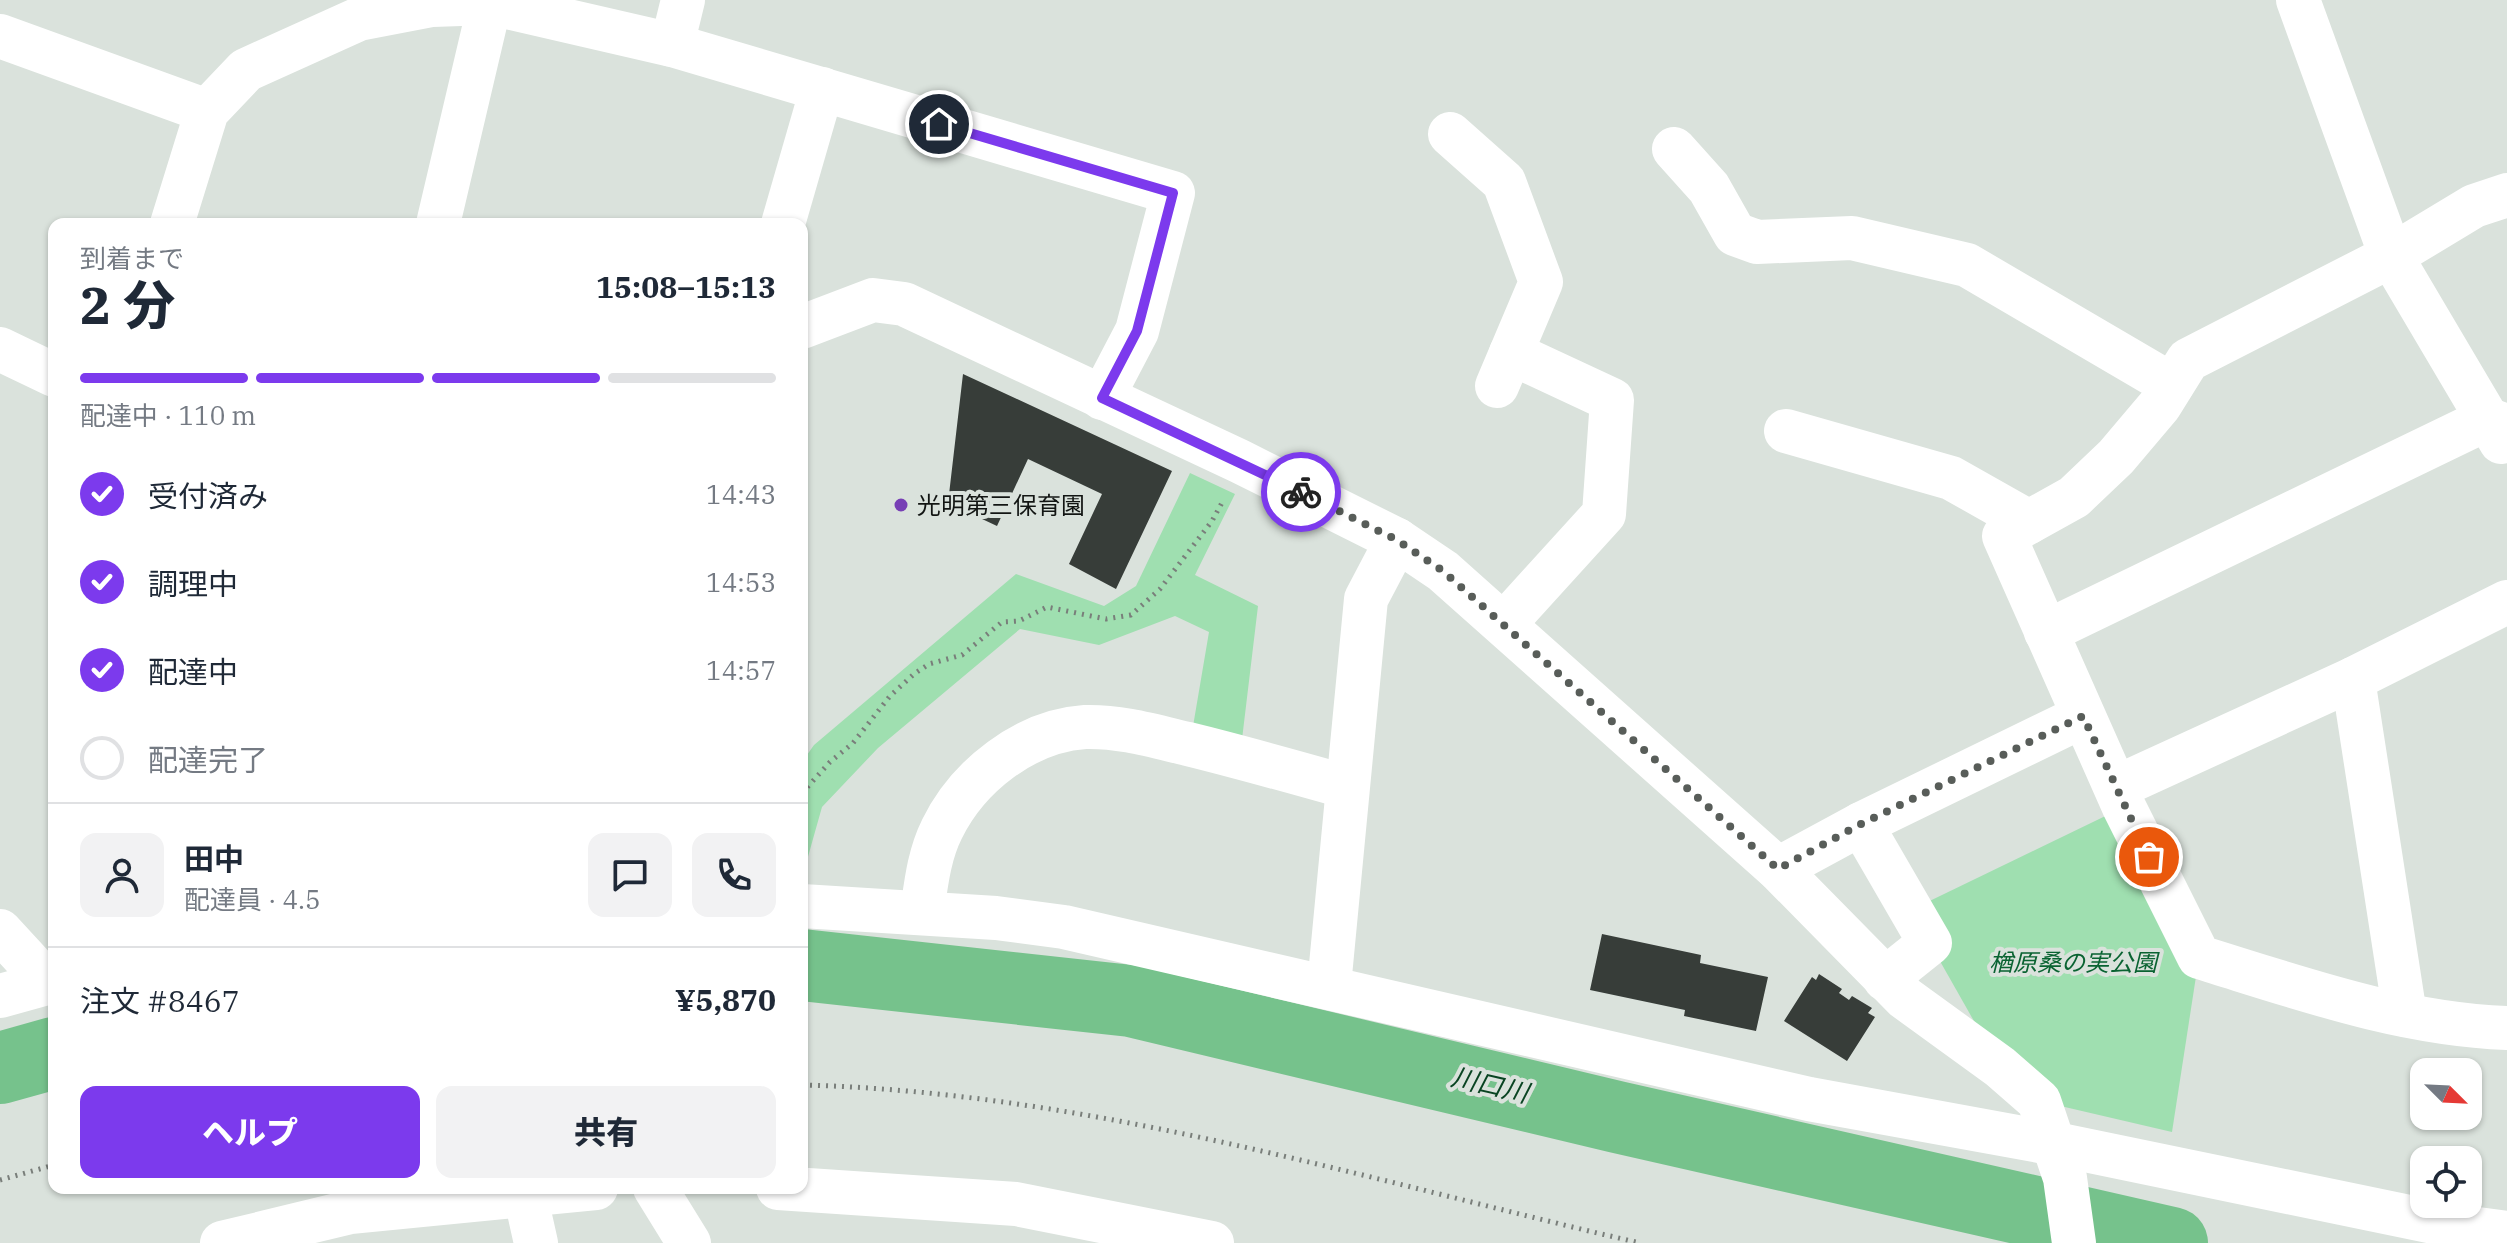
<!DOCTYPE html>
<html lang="ja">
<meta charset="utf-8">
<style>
body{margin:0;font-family:"IBM Plex Serif","Noto Sans JP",serif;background:#f2f2f3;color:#1f2937;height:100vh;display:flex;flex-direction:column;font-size:30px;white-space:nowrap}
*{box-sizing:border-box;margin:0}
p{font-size:26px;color:#747a83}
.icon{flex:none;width:44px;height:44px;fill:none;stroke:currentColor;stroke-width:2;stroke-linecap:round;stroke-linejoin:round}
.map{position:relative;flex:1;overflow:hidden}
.details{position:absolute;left:48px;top:218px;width:760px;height:976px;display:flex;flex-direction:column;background:#fff;border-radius:16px;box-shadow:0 2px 6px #0004}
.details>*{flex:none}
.needle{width:52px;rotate:114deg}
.fabs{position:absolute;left:2410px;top:1058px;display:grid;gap:16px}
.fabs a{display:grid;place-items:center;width:72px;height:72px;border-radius:16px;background:#fff;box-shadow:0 2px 6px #0004;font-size:40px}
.pin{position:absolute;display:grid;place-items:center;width:68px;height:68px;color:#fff;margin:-34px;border:4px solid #fff;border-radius:50%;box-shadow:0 2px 8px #0007}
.courier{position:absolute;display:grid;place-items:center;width:80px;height:80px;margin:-40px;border:6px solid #7c3aed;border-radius:50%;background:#fff;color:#222;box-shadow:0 2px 10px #0007}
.head em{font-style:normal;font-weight:800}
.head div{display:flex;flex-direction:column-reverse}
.head{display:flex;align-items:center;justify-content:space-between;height:136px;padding:0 32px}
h1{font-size:52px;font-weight:800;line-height:60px}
.bar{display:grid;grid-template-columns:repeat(4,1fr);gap:12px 8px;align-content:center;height:96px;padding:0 32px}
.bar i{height:10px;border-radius:6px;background:#e0e1e3}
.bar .selected{background:#7c3aed}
.bar p{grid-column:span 4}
.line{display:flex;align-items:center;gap:20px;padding:0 32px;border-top:2px solid #e0e1e3}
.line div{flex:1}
.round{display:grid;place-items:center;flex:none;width:84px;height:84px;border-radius:16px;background:#f2f2f3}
ol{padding:0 32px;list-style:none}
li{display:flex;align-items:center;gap:24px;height:88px}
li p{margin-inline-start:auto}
li .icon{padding:8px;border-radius:50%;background:#7c3aed;color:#fff;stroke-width:4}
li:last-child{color:#747a83}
li i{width:44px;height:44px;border:4px solid #e0e1e3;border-radius:50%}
.cta{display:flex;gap:16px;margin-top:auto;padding:16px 32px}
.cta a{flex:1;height:92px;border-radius:16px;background:#7c3aed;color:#fff;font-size:32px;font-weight:800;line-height:92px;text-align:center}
.cta a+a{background:#f2f2f3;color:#1f2937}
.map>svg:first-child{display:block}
</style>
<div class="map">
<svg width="2507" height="1243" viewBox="0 0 2507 1243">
<rect width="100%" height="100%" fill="#dae2dc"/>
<g fill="#9fdfb0">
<path d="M1190 473 1235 494 1195 575 1258 606 1240 756 1190 744 1209 632 1175 616 1099 645 1020 629 878 748 822 807 802 878V762L814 745 1016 574 1104 606 1136 586Z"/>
<path d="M2124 807 2199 957 2172 1132 2039 1101 2000 1067 1911 910Z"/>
</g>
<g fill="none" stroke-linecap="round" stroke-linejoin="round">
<g stroke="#76c28c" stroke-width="72">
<path d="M802 965 1131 1001 1617 1117 2172 1243"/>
<path d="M0 1068 54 1053"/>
</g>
</g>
<g fill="#373d39">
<path d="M963 374 1172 471 1116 589 1069 564 1102 494 1028 459 997 526 948 503Z"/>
<path d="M1602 934 1701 955 1700 963 1768 977 1756 1031 1684 1016 1685 1010 1590 990Z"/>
<path d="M1819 974 1842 989 1839 993 1849 1000 1852 996 1872 1008 1868 1013 1875 1017 1847 1061 1784 1021 1812 977 1816 980Z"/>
</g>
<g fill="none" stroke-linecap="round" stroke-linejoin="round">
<g stroke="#797e7a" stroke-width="5" stroke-dasharray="2 6" stroke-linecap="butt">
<path d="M802 793 830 762 853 743 890 696 914 674 929 664 962 655 1002 622 1019 621 1047 607 1106 619 1131 615 1160 589 1212 521 1224 499"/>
<path d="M802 1085C1088 1092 1363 1179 1640 1243"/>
<path d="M0 1180 54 1165"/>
</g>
<g stroke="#fff" stroke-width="44">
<path d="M2298 0 2391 256 2501 442"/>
<path d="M0 36 207 111"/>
<path d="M672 45 683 0"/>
<path d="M1450 134 1504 182 1541 282 1497 386"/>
<path d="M1674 149 1709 188 1735 234 1757 242 1852 238 1967 265 2172 385"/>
<path d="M2507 195 2474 206 2391 256 2188 360 2160 405 2116 457 2074 497 2004 536 2124 807 2199 957C2300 988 2400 1024 2507 1028"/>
<path d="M172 224 207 111 246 70 359 19 432 5 490 3 672 45 1173 193 1137 331 1102 398"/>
<path d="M438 224 490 3"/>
<path d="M783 224 822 89"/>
<path d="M802 327 873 300 904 304 1239 461 1397 540 1443 571 1778 869 1905 998 2000 1067 2039 1101 2065 1178 2074 1243"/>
<path d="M0 349 54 375"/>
<path d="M1786 431 1951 478 2029 522"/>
<path d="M1504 624 1604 514 1612 400 1511 353"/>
<path d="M2046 632 2487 419 2507 426"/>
<path d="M2353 679 2405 1015"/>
<path d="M2117 787 2353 679 2507 602"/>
<path d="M1861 824 1930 943 1885 979"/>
<path d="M1778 869 1861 824 2083 716"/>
<path d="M802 906 996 918 1064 927 1809 1099 2056 1144 2448 1225 2507 1233"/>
<path d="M922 912C926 884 929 855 942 829 968 776 1025 731 1085 727 1120 726 1154 736 1188 744 1241 757 1294 772 1347 787"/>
<path d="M0 931 47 982"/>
<path d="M1329 986 1366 599 1397 540"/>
<path d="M0 996 54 981"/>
<path d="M655 1188 689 1243"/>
<path d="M778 1188 1016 1204 1212 1243"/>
<path d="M525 1194 536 1243"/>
<path d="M222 1243 350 1212 596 1188"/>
</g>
</g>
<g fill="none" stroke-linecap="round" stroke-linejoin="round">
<path stroke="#585d59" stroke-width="8" stroke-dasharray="0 14.4" d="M1301 492 1397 540 1443 571 1778 869 1861 824 2083 716 2149 857"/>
<path stroke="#7c3aed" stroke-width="10" d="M939 124 1173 193 1137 331 1102 398 1301 492"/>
</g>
<circle fill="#773fb5" stroke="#dae2dc" stroke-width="3" cx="901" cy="505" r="8"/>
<g text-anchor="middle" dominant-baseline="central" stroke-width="8" stroke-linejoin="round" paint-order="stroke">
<g font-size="24" fill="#121513" stroke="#dae2dc" text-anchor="start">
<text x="917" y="505">光明第三保育園</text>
</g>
<g font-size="24" font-style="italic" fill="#0a6332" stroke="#dae2dc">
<text x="2073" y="962">楢原桑の実公園</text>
</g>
<g font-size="26" font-style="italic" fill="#094422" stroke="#dae2dc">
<text transform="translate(1490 1084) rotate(13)">川口川</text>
</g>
</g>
</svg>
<div class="fabs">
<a><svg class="needle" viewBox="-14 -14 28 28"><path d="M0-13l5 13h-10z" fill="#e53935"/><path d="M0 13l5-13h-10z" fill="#747a83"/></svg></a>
<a><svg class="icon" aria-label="locate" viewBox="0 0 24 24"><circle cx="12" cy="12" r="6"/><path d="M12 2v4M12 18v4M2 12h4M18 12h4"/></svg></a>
</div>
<div class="pin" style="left:2149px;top:857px;background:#ea580c"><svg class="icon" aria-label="bag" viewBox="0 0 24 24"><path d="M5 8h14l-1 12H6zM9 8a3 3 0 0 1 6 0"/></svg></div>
<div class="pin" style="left:939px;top:124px;background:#1f2937"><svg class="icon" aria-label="home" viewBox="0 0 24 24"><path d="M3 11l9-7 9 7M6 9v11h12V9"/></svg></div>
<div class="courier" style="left:1301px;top:492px"><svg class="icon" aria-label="bike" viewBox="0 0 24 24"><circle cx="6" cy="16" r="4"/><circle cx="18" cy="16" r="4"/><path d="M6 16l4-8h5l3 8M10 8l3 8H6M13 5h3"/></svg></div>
<section class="details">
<div class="head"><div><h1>2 分</h1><p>到着まで</p></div><em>15:08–15:13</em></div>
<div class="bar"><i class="selected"></i><i class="selected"></i><i class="selected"></i><i></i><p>配達中 · 110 m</p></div>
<ol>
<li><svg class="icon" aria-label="check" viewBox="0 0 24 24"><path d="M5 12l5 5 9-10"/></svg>受付済み<p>14:43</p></li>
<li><svg class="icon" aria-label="check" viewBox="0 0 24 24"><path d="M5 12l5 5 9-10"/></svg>調理中<p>14:53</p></li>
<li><svg class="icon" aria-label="check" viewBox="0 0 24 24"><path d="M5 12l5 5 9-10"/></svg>配達中<p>14:57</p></li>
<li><i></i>配達完了</li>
</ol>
<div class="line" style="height:144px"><a class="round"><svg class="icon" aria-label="person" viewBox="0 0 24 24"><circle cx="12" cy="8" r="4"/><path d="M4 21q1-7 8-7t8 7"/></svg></a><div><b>田中</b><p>配達員 · 4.5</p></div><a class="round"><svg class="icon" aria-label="chat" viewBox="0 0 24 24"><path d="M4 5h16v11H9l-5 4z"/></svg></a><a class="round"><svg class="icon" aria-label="phone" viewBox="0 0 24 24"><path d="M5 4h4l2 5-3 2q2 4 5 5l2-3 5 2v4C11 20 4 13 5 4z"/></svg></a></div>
<div class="line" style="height:104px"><div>注文 #8467</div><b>¥5,870</b></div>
<div class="cta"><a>ヘルプ</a><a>共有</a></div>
</section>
</div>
